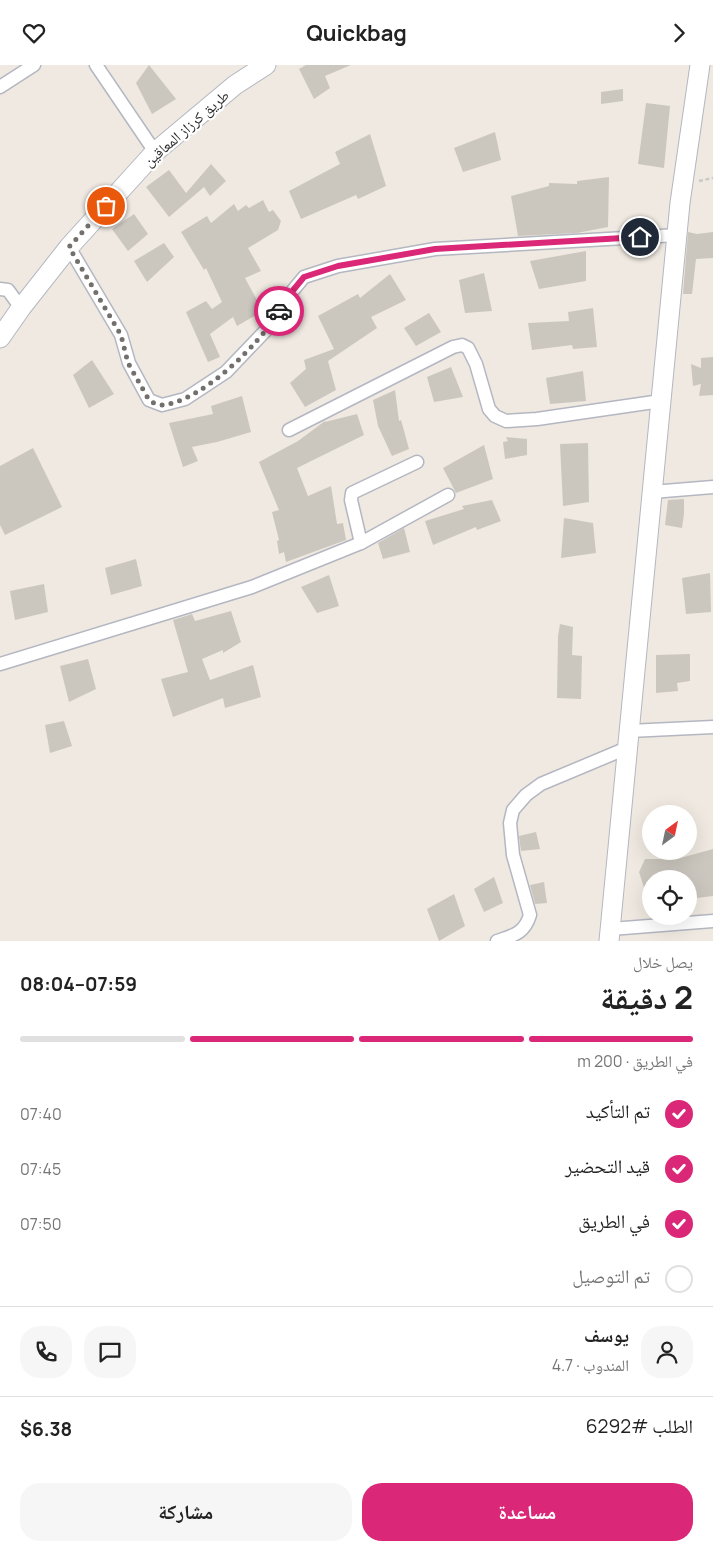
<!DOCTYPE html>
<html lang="ar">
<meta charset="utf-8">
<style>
body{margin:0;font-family:Manrope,"Noto Naskh Arabic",sans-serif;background:#f6f6f6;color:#222;direction:rtl;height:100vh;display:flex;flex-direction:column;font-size:19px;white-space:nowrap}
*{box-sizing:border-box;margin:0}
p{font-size:16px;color:#767676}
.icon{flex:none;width:28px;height:28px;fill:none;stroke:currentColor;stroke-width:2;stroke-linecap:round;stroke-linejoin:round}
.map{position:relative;height:876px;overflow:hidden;direction:ltr}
.side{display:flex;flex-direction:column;background:#fff;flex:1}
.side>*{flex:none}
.needle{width:32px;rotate:33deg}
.controls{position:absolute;left:642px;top:740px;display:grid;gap:10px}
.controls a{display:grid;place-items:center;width:55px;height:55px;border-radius:50%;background:#fff;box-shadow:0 5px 20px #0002;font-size:25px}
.pin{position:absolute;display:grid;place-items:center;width:42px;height:42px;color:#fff;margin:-21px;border:2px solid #fff;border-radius:50%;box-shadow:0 1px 5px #0007}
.courier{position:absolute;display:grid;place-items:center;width:50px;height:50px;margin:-25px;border:4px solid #db2777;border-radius:50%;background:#fff;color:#222;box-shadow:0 1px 6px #0007}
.head em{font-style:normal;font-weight:700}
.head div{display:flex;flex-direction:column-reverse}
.head{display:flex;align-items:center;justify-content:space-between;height:85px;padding:0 20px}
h1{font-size:32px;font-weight:700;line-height:38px}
.bar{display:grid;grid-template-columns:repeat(4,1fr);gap:8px 5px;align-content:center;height:60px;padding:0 20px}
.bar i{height:6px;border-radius:4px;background:#e0e0e0}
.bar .current{background:#db2777}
.bar p{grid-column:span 4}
.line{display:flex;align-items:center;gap:12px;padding:0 20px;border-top:1px solid #e0e0e0}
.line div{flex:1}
.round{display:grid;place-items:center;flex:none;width:52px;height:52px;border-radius:20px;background:#f6f6f6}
ol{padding:0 20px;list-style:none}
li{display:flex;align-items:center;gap:15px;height:55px}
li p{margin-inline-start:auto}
li .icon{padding:5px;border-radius:50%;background:#db2777;color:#fff;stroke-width:4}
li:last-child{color:#767676}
li i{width:28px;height:28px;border:2px solid #e0e0e0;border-radius:50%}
.primary-button{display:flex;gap:10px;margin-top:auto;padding:10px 20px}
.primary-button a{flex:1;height:58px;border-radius:20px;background:#db2777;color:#fff;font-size:20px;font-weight:700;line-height:58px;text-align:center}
.primary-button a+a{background:#f6f6f6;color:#222}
header{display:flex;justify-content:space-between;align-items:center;height:65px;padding:0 20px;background:#fff;font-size:22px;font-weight:700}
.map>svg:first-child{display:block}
</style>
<header><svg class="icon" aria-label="forward" viewBox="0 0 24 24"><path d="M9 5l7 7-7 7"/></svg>Quickbag<svg class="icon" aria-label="heart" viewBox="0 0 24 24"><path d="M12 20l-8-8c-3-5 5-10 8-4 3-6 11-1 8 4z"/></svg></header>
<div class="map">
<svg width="713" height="876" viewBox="0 0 713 876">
<rect width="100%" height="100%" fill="#efe9e1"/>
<g fill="#cbc7bf">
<path d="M149 0 176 34 152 49 136 18Z"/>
<path d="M306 0H351L325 11 330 23 314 34 299 4Z"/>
<path d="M623 24V36L601 39V27Z"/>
<path d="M646 38 670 41 664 103 638 99Z"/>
<path d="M495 67 501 95 463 107 454 83Z"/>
<path d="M370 69 386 121 358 134 356 130 301 154 289 126 340 99 335 87Z"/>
<path d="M211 99 226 116 210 131 204 122 169 152 146 122 169 105 186 128Z"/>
<path d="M609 112 608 162 577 168 518 171 511 131 549 121V118L577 119V116Z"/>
<path d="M263 135 269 147 273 145 281 156 278 165 248 183 261 206 245 213 263 246 237 261 233 252 210 269 220 292 208 297 186 247 206 236 212 244 222 237 206 203 204 205 181 167 207 151 211 158 234 139 238 146 246 140 249 143Z"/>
<path d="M134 149 148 169 128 186 112 164Z"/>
<path d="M688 167 697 169 713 167V193L696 194 692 229H683Z"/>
<path d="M164 178 174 192 147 217 134 196Z"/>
<path d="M586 186V216L539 224 530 196Z"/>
<path d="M484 208 492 246 465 248 459 215Z"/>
<path d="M390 209 406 235 371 252 377 263 328 296 336 325 305 342 290 318 306 304 304 295 334 284 318 251 358 229 360 233Z"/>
<path d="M593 243 597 282 573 284 572 280 532 285 528 258 569 256 568 247Z"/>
<path d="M429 248 441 267 416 281 404 263Z"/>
<path d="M713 292V330L699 331 701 319 693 321 691 299 701 303V293Z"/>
<path d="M92 295 114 329 89 343 73 310Z"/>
<path d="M451 302 463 332 434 337 427 312Z"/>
<path d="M583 306 586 336 550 339 546 313Z"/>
<path d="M395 325 399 356 401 355 409 384 392 391 378 361 373 335Z"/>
<path d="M242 331 251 367 217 377 192 382 198 396 183 402 169 358 213 349 211 341Z"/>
<path d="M357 349 364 370 297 403 308 431 331 421 337 459 343 458 346 475 286 497 284 487 279 489 277 476 279 475 272 447 279 445 259 397 298 376 325 356V357Z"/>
<path d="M506 372 527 374V390L505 394 503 377 508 376Z"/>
<path d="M588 378 589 437 563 441 560 379Z"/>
<path d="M484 380 493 414 456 428 443 403Z"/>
<path d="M33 383 62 442 5 470 0 460V401Z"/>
<path d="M684 434V449L682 463 665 460 668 435Z"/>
<path d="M492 435 501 456 477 465 476 462 433 480 425 456 464 444 462 441Z"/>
<path d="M564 453 593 458 596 488 561 493Z"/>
<path d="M404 463 410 487 383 494 378 478Z"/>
<path d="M136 494 142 521 111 530 105 503Z"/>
<path d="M710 508 711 547 686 549 682 513Z"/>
<path d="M329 510 339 541 317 548 301 522Z"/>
<path d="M44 519 48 547 15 555 10 526Z"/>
<path d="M231 546 241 577 223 588V585L202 594 210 615 253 600 261 632 225 643 223 633 173 652 161 614 188 607 173 555 192 549 195 556Z"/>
<path d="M560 559 573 562 572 590 582 591 581 634 557 633 558 571Z"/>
<path d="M690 589V616L677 618 678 626 656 628V590Z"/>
<path d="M88 594 96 624 69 637 60 601Z"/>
<path d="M64 656 72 681 50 688 45 660Z"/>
<path d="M536 767 540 784 521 786 519 771Z"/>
<path d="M713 784V831L689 834V814H651V838H649L639 807 645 794H663V786H676L677 794Z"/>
<path d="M494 812 503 838 484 847 474 824Z"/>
<path d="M544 817 547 838 535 839 530 820Z"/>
<path d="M454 829 465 861 439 876 427 844Z"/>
</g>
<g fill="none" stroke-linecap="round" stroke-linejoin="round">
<g stroke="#b4b7c1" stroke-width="15">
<g id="street">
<path d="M96 0 155 87"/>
<path d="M0 22 34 0"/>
<path d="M69 182 121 270 129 298 149 335 162 340 185 334 226 307 269 262 285 235 304 212 338 201 435 184 677 170"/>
<path d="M0 224 8 225 21 243"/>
<path d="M289 365 453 282 462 280 468 283 476 299 489 344 495 351 506 356 537 354 661 336"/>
<path d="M652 427 713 422"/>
<path d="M361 478 351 435 352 428 417 397"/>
<path d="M0 599 252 522 361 478 448 430"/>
<path d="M629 666 713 662"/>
<path d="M611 864 713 856"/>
<path d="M497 876C514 870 524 869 530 850L513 790 510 758 513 745 526 730 541 719 627 683"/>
</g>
</g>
<g stroke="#b4b7c1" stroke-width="21">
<g id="secondary">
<path d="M0 273 21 243 69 182 155 87 235 20 266 0"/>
<path d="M609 876 680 138 700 0"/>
</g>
</g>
<path stroke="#c9c9c9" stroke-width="2.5" stroke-dasharray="4 2.5" stroke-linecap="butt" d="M699 116 713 113"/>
<use href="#street" stroke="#fff" stroke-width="12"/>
<use href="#secondary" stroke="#fff" stroke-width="19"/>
</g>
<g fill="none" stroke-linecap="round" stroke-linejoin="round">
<path stroke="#726f6d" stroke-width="5" stroke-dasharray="0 9" d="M106 141 69 182 121 270 128 298 149 335C153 338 158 340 163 340 202 336 260 279 279 246"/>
<path stroke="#db2777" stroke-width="6" d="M279 246 285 235 304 212 338 201 435 184 640 172"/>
</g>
<g text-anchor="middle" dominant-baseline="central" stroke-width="4.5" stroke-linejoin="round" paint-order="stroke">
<g font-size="15" fill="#2e2e2e" stroke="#fff">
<text transform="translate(186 63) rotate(-41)">طريق كرزاز المعاقين</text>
</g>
</g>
</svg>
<div class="controls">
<a><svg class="needle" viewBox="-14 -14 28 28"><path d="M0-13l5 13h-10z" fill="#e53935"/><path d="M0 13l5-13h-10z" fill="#767676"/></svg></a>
<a><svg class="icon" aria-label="locate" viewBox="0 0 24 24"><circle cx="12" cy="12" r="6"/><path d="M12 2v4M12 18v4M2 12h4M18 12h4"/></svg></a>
</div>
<div class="pin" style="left:106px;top:141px;background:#ea580c"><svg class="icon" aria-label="bag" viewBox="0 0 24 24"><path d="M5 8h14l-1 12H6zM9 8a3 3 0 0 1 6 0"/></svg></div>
<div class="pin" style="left:640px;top:172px;background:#1f2937"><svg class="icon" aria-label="home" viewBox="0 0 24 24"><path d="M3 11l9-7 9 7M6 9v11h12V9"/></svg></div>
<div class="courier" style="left:279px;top:246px"><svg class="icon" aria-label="car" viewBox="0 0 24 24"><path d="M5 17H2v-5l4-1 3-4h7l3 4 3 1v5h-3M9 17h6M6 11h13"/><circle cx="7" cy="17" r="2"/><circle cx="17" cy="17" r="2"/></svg></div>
</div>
<section class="side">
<div class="head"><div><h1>2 دقيقة</h1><p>يصل خلال</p></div><em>07:59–08:04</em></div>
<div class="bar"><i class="current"></i><i class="current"></i><i class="current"></i><i></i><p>في الطريق · 200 m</p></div>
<ol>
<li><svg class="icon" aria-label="check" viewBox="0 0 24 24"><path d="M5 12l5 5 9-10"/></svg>تم التأكيد<p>07:40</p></li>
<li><svg class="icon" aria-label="check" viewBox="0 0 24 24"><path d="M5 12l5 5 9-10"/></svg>قيد التحضير<p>07:45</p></li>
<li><svg class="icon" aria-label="check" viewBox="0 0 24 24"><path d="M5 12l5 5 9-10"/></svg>في الطريق<p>07:50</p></li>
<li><i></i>تم التوصيل</li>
</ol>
<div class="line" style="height:90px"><a class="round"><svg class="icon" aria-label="person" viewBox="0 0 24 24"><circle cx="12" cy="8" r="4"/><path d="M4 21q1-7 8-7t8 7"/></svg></a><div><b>يوسف</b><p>المندوب · 4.7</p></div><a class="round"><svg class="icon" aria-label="chat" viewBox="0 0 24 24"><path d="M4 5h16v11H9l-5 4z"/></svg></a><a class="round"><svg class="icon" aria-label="phone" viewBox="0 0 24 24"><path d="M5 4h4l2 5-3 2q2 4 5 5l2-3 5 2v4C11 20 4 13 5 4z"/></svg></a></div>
<div class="line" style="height:65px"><div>الطلب #6292</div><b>$6.38</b></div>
<div class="primary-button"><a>مساعدة</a><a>مشاركة</a></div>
</section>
